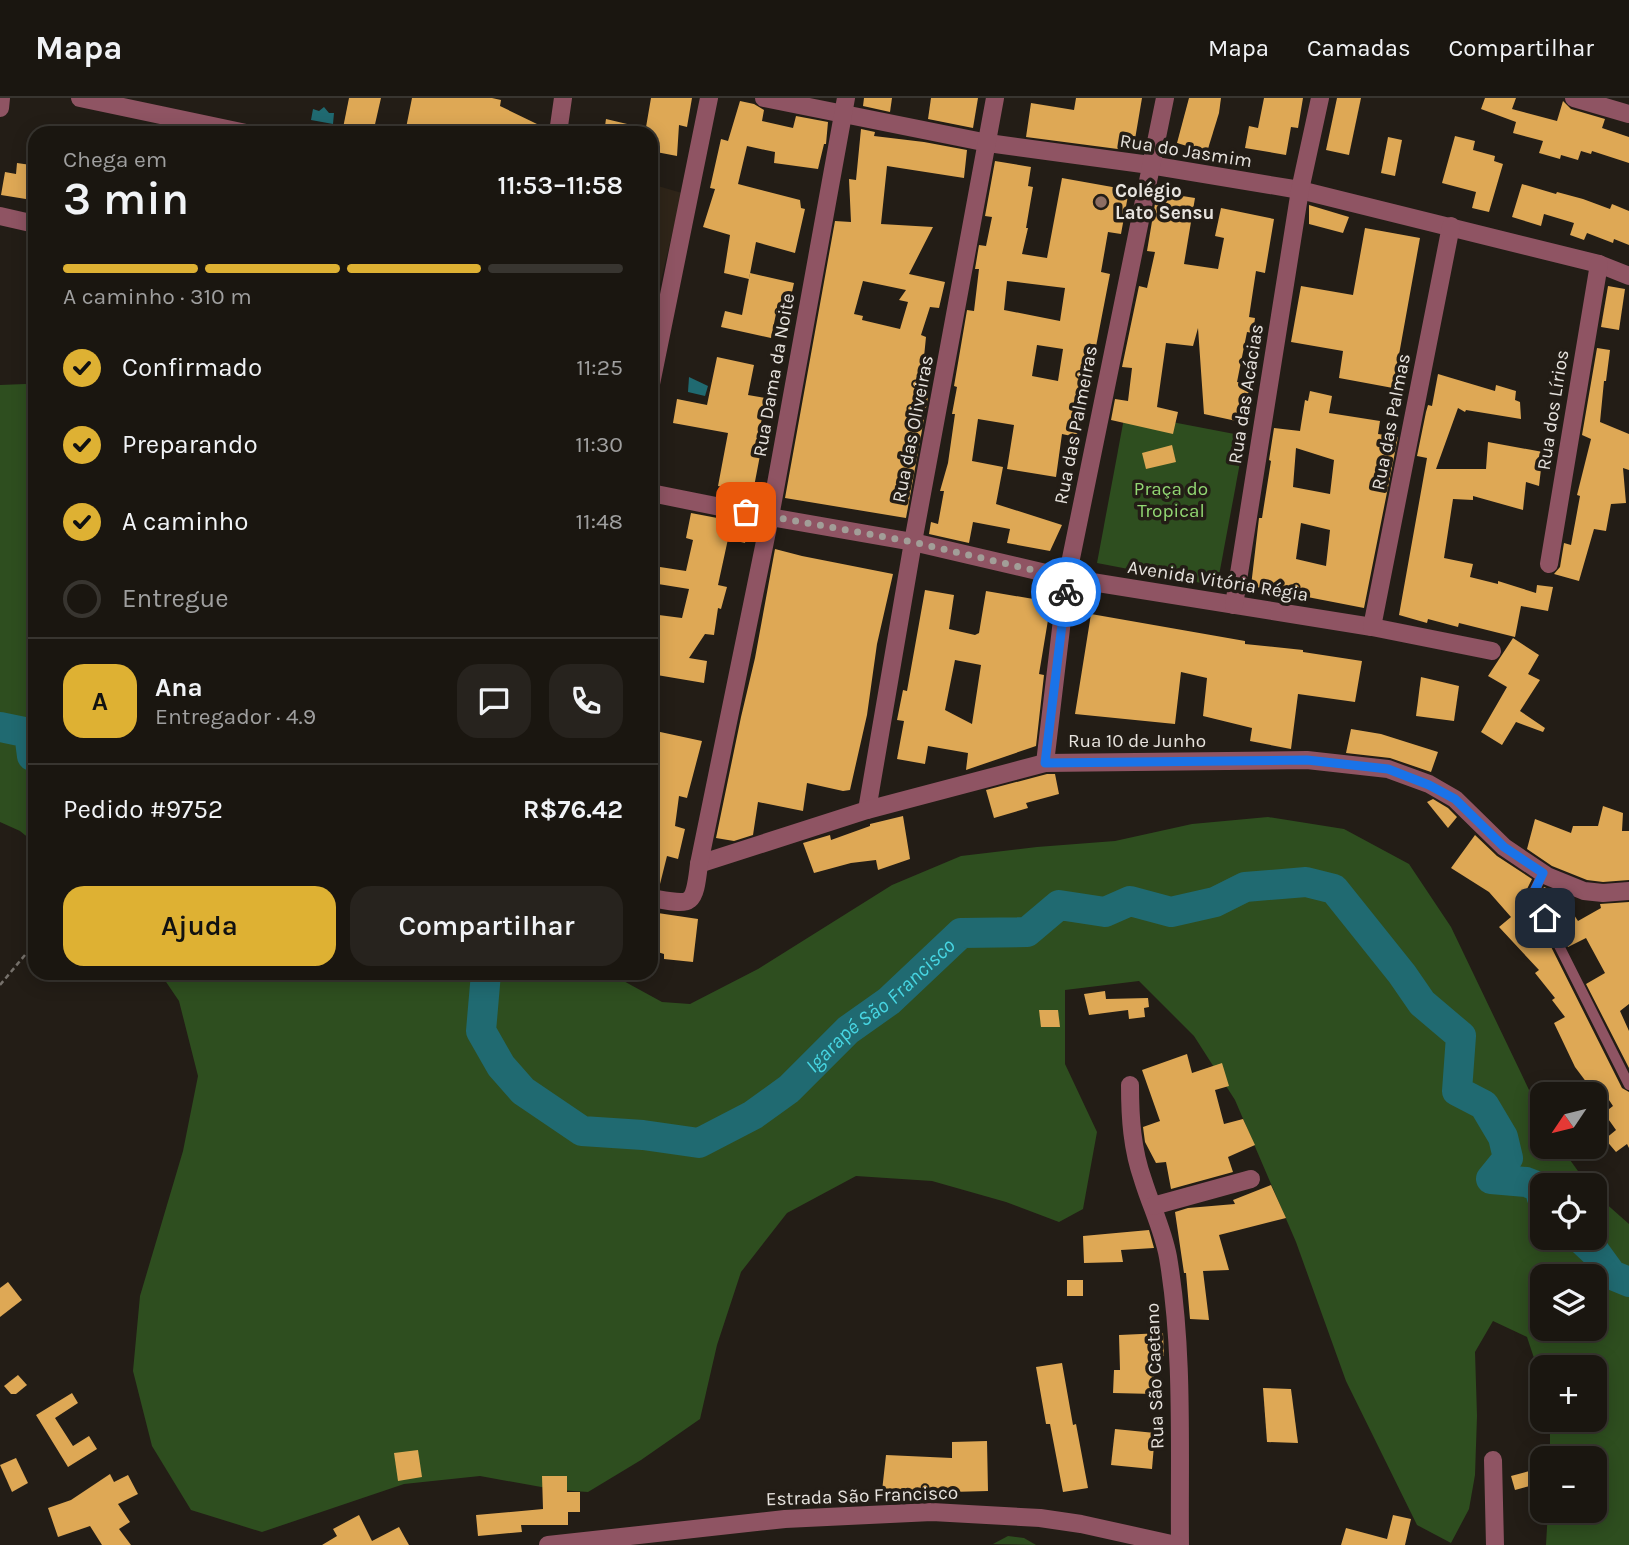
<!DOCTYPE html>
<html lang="pt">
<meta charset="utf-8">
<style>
body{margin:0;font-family:Karla,sans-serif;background:#27231e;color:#f1f3f6;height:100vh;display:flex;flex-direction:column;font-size:26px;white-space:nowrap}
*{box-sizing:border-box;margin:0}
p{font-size:23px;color:#9f9f9f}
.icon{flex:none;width:38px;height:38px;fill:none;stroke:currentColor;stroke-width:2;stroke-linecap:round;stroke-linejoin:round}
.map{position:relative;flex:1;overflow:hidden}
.side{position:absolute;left:28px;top:28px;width:630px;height:854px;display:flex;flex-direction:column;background:#1a1610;border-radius:21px;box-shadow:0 4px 18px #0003,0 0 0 2px #383530}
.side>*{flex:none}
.needle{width:46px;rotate:235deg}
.controls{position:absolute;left:1530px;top:984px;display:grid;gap:14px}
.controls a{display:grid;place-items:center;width:77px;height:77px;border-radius:14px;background:#1a1610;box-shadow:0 4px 18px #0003,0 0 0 2px #383530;font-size:35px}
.pin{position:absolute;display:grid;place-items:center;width:60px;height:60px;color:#fff;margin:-30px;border-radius:14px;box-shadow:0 4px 10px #0006}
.courier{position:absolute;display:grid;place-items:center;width:70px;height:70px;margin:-35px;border:5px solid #1a73e8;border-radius:50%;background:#fff;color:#222;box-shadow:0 2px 9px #0007}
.head em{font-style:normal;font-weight:600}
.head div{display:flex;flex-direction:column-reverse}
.head{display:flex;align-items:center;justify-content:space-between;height:119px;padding:0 35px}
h1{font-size:46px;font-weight:600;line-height:52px}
.bar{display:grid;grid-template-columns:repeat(4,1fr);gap:10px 7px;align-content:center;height:84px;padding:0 35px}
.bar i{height:9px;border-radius:5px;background:#383530}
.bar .active{background:#deb133}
.bar p{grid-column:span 4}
.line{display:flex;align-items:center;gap:18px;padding:0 35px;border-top:2px solid #383530}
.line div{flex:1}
.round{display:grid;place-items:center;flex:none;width:74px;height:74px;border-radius:21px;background:#27231e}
ol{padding:0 35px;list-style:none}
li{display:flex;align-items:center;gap:21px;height:77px}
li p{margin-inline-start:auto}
li .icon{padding:7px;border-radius:50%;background:#deb133;color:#111;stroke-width:4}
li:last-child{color:#9f9f9f}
li i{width:38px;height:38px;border:4px solid #383530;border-radius:50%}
.primary-button{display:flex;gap:14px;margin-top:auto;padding:14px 35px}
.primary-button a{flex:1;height:80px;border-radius:21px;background:#deb133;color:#111;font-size:28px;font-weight:600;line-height:80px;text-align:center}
.primary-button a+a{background:#27231e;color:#f1f3f6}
header{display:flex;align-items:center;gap:42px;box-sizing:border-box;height:98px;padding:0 35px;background:#1a1610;border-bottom:2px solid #383530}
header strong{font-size:33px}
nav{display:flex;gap:38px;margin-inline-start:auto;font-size:24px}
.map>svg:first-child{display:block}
</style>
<header>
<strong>Mapa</strong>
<nav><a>Mapa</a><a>Camadas</a><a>Compartilhar</a></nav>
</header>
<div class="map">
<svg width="1629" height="1447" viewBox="0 0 1629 1447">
<rect width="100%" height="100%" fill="#231d16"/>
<path fill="#2f2519" d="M651 86 682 95 658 195 651 194Z"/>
<g fill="#2e4e1f" fill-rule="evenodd">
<path d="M25 286 35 287V745L20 733 0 724V287Z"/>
<path d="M1125 315 1245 338 1217 488 1097 465Z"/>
<path d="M1268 719 1344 731 1409 766 1451 829 1542 1019V1048H1560L1588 1087H1542V1139H1594V1095L1629 1126V1447H1546L1548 1412H1594V1360H1550V1321H1594V1269H1542V1284L1527 1239 1493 1223 1475 1254 1477 1318 1475 1377 1469 1411 1451 1445 1417 1427 1346 1283 1296 1144 1235 1002 1194 938 1139 883 1065 892V966L1097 1034 1083 1111 1059 1124 1006 1104 932 1083 856 1078 787 1115 741 1174 717 1247 700 1321 641 1362 588 1394 558 1392 480 1378 404 1386 262 1434 191 1412 152 1348 133 1273 140 1198 183 1053 198 978 179 903 160 875H609L662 904 690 906 758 871 892 787 961 758 1037 749 1115 743 1192 726ZM1542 1178H1594V1230H1542Z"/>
<path d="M1008 1438 1024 1440 1036 1447 993 1446Z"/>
</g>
<g fill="#206a71">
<path d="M324 9 329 15H334L333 26 311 22 313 11 319 13Z"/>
<path d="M689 279 708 288 705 298 688 294Z"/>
</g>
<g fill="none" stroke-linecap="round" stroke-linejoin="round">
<g stroke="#206a71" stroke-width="30">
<path d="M0 629 29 635 32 658 35 656"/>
<path id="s1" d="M486 875 481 933 501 968 523 993 582 1033 643 1037 699 1045 753 1017 789 991 848 932 889 903 961 835 1027 834 1059 807 1105 814 1130 803 1171 814 1215 804 1245 789 1306 784 1334 791 1402 876 1422 905 1461 938 1457 993 1484 1007 1503 1039 1508 1060 1491 1081 1526 1084 1539 1089 1542 1100"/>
<path d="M1579 1139 1596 1155 1612 1177 1629 1184"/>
</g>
</g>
<g fill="#dea855" fill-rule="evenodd">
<path d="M349 0H381L373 35H342Z"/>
<path d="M412 0H492L501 2 500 8 537 26 529 35H450L433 32 432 35H405Z"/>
<path d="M651 0H692L687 29 679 27 677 58 651 53V35H645Z"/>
<path d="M864 0H892L890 14 863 8Z"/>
<path d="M931 0H978L973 30 928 21Z"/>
<path d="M1076 0H1142L1133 53 1026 39 1031 5 1074 12Z"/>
<path d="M1189 0H1221L1219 15 1207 54 1177 45Z"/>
<path d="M1264 0H1303L1298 30 1291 29 1286 57 1245 50 1249 28 1258 30Z"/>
<path d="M1337 0H1361L1349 57 1326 52Z"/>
<path d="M1485 0H1516L1512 11 1557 23 1563 3 1571 11 1605 21 1602 30 1629 39V65L1592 53 1591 56 1581 53 1578 62 1561 57 1560 61 1539 55 1543 43 1513 35 1516 24 1481 11Z"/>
<path d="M740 3 754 6 764 12 762 23 793 30 796 18 828 24 826 46H824L818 71 774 65 775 54 747 48 738 86 800 102 801 110 805 111 795 155 756 144 749 181 724 175 730 137 703 129 715 91 710 90 721 41 728 43Z"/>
<path d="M606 21 644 30 643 35H604Z"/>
<path d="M861 31 875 34 874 38 924 44 967 52 964 80 887 68 881 126 933 129 909 176 945 184 939 210 930 209 921 237 926 239 923 269 927 270 922 297 928 299 906 420 785 400 835 123 851 124 849 81 856 82ZM863 183 906 192 899 202 908 204 900 231 862 222 863 218 854 216Z"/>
<path d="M1455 38 1475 43 1473 52 1495 58 1494 63 1503 66 1489 114 1472 110 1476 94 1442 85Z"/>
<path d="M1388 39 1402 42 1395 78 1381 75Z"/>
<path d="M995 63 1031 69 1028 88 1033 89 1026 130H1028L1022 156 1047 160 1062 80 1129 92 1121 136 1108 134 1101 174 1110 176 1082 321 1076 339 1062 336 1056 379 1007 371 1014 327 978 321 972 363 1003 369 996 406 1062 427 1050 453 1007 445 1010 431 973 424 969 445 929 436 931 424 938 426 944 393H940L948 365 955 316H952L957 289 954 288 959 259 967 212 974 213 979 171H975L979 147 986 148 992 119 985 118ZM1007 183 1065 190 1060 223 1004 212ZM1037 247 1063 251 1058 283 1032 278Z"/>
<path d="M17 65 31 67 30 73 35 74 32 102 1 97 5 74 16 76Z"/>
<path d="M1522 86 1556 96 1557 94 1583 101 1610 111 1612 106 1629 113V147L1614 141 1613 145 1587 135 1584 142 1570 137 1574 125 1544 116 1541 128 1512 119Z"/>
<path d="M1157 94 1195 100 1184 166 1218 171 1224 140 1215 138 1221 110 1274 121 1265 175 1256 173 1249 219 1255 220 1253 235 1247 234 1237 284 1248 285 1249 301 1241 324 1204 316 1198 230 1193 248 1166 245 1157 309 1178 314 1173 336 1111 322 1115 301 1128 303 1132 270 1122 269 1139 188 1147 190 1155 154 1147 153Z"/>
<path d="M1309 107 1349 119 1343 135 1309 126Z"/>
<path d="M1365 130 1420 140 1393 290 1339 280 1343 253 1291 244 1301 188 1353 197Z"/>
<path d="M750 175 794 185 789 208 778 206 771 240 721 229 725 213 742 217Z"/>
<path d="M1608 188 1625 191 1619 232 1601 229Z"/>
<path d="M1597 250 1610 252 1606 283H1604L1600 324 1629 336V372L1623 370 1626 405 1611 406 1606 433 1594 431 1579 483 1554 476 1560 469 1564 445 1571 447 1580 398 1577 397 1591 341 1582 337Z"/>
<path d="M717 259 754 267 748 297 765 300 761 325 766 326 753 394 718 388 728 335 673 325 677 301 707 307Z"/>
<path d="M1438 276 1495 293 1496 287 1516 293 1515 302 1520 304 1521 321 1466 312 1465 314 1458 310 1436 371H1486L1488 344 1543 354 1539 388 1526 384 1523 412 1473 398V402L1453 401 1444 460 1473 466 1470 479 1498 486V483L1536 495 1537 487 1553 489 1548 513 1521 508 1515 539 1459 525 1458 529 1428 521 1427 525 1399 517 1427 360 1417 358 1426 314 1428 307 1432 308Z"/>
<path d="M1310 293 1332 298 1329 315 1380 323 1378 336 1398 339 1364 510 1251 488 1259 420H1262L1271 363 1269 362 1274 330 1300 333 1305 302 1308 303ZM1296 350 1334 362 1330 396 1293 389ZM1301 425 1330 432 1326 468 1296 461Z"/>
<path d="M1172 347 1176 364 1146 371 1142 355Z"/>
<path d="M691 415 749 426 745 445 728 441 718 487 727 489 721 511 718 510 714 537 705 536 689 560 707 563 704 585 651 576V516L682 520 689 491 658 486 660 469 686 473 693 442 686 440Z"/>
<path d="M775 451 802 458 893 476 877 546 867 617 850 692 843 693 807 685 803 713 758 704 753 737 734 743 716 740 741 619 755 560Z"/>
<path d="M925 492 954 497 949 531 975 537 979 535 986 493 1051 504 1039 576 1044 577 1036 648 966 672 968 655 928 648 925 666 897 661 904 623 897 622 903 592 907 593ZM955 562 981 567 972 626 945 612Z"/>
<path d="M1091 516 1245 543V546L1303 552V554L1362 563 1355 604 1298 596 1291 651 1250 643 1252 630 1203 618 1207 580 1181 574 1175 626 1075 616Z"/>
<path d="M1513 540 1539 557 1528 576 1540 582 1520 613 1545 630 1543 634 1516 624 1502 647 1481 634 1507 589 1488 578Z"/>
<path d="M1421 579 1459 588 1454 623 1416 618Z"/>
<path d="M1351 631 1381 636 1438 654 1431 674 1390 660 1346 655Z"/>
<path d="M651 632 702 643 687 700 679 698 675 728 685 731 678 761 667 758 659 790 651 789V679L655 663 651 662Z"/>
<path d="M1047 676H1055L1059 696 1026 705 1028 710 994 720 986 692Z"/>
<path d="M1433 701 1448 710 1457 719 1448 730 1427 704Z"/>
<path d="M1603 708 1623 715 1622 733H1629V782L1603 784 1587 782 1552 768 1527 751 1535 721 1571 735 1573 728H1598Z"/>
<path d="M903 718 910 761 878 772 876 762 851 765 814 775 803 745 830 737 831 742 870 728V726Z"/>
<path d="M1475 737 1497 758 1532 781 1526 793V799L1622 990 1629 994V1050L1627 1046 1616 1054 1605 1041 1616 1032 1604 1015 1613 1008 1597 984 1590 989 1575 969 1554 925 1565 919 1552 902 1555 900 1535 875 1539 872 1499 829 1511 819 1489 794 1451 770Z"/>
<path d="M1544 789 1560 796 1578 823 1601 810 1600 806 1629 804V906L1620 913 1629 933V970L1586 886 1605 875 1586 840 1568 849 1541 796Z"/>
<path d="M651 814 698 821 693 864 664 861V856L651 852Z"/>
<path d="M1105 893 1106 901 1148 900 1149 909 1144 910 1145 919 1129 921 1128 912 1089 917 1084 896Z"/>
<path d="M1039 912H1058L1060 929H1041Z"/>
<path d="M1187 956 1192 975 1222 965 1229 988 1215 992 1224 1026 1243 1021 1255 1047 1228 1059 1233 1074 1171 1091 1166 1064 1156 1065 1145 1044 1143 1029 1160 1023 1142 972Z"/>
<path d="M1271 1087 1286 1120 1219 1137 1229 1172 1203 1173 1209 1222 1190 1221 1186 1175H1184L1175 1114 1188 1110 1235 1106 1233 1102Z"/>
<path d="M1149 1132 1154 1150 1121 1152 1123 1164 1084 1165 1083 1138Z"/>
<rect x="1067" y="1182" width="16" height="16"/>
<path d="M8 1184 22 1202 0 1219V1190Z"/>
<path d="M1163 1235 1164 1258 1154 1259V1296L1113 1295 1114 1272H1120L1119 1237Z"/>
<path d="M1062 1265 1073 1327 1076 1326 1088 1390 1063 1394 1050 1326H1046L1036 1269Z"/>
<path d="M18 1277 27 1287 16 1296H11L4 1288Z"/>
<path d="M1263 1290 1291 1291 1298 1345 1267 1344Z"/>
<path d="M72 1295 78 1305 55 1320 73 1348 89 1338 97 1351 68 1369 36 1317Z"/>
<path d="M1115 1331 1155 1335 1152 1371 1111 1367Z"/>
<path d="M987 1343 988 1393 951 1394V1396L882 1393 886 1357 952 1360V1344Z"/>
<path d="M418 1352 422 1379 398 1383 394 1355Z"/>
<path d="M16 1360 28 1385 12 1394 0 1367Z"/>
<path d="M1533 1372 1537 1386 1515 1392 1511 1378Z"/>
<path d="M110 1376 114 1384 128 1377 138 1396 118 1406 130 1424 119 1431 131 1447H102L90 1428 58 1439 48 1410 71 1402Z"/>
<path d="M542 1378H567V1394H580V1414H568V1427H521L522 1434 478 1438 476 1417 543 1411Z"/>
<path d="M359 1417 372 1443 399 1429 409 1447H322L337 1438 333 1431Z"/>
<path d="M1393 1417 1411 1421 1405 1447H1341L1346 1430 1387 1441Z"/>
</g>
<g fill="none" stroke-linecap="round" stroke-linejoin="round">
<path stroke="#76716b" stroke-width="2.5" stroke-dasharray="5 3.5" stroke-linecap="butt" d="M0 887 35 845"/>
<path stroke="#8f5463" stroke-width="10" d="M1543 775 1533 796 1629 987"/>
<g stroke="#8f5463" stroke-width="18">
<path d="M80 0 246 35"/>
<path d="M764 0 988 45 1150 67 1300 92 1599 166 1629 178"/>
<path d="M1574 0 1629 16"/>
<path d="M0 10 1 0"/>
<path d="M558 35 563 0"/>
<path d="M0 118 35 126"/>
<path d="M651 286 709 0"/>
<path d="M651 395 770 419 913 444 1067 480 1372 529 1492 553"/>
<path d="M1549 466 1599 166"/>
<path d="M1234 507 1300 92 1320 0"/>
<path d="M1372 529 1451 128"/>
<path d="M1045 665 1067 480 1165 0"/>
<path d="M867 712 913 444 995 0"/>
<path d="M699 766 867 712 1045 665 1307 662 1388 671 1429 686 1455 701 1504 749 1547 778 1584 793 1603 795 1629 793"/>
<path d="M651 800C692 807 694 810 699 766L770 419 846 0"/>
<path d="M1130 987C1130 1020 1132 1051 1143 1082 1151 1108 1163 1132 1168 1159 1184 1254 1179 1351 1180 1447"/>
<path d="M1153 1108 1251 1081"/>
<path d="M1493 1362 1495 1447"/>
</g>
<path stroke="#8f5463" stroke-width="18" d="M548 1447 785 1421 932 1414 1040 1420 1081 1426 1176 1447"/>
</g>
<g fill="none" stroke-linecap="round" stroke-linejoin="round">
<path stroke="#a29e98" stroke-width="7" stroke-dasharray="0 12.6" d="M746 414 913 444 1067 480 1066 494"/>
<path stroke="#1a73e8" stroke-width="9" d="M1066 494 1045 665 1307 662 1388 671 1429 687 1455 701 1504 749 1543 775 1533 796 1545 820"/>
</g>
<circle fill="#8d6e63" stroke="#231d16" stroke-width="2.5" cx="1101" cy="104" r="7"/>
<g text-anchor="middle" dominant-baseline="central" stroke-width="7" stroke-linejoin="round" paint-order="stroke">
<g font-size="19" fill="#e7e3de" stroke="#231d16">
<text transform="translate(1186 53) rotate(9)">Rua do Jasmim</text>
<text transform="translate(774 277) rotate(-80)">Rua Dama da Noite</text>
<text transform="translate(1246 296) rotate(-81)">Rua das Acácias</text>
<text transform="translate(1553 312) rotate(-81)">Rua dos Lírios</text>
<text transform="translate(1391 324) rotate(-79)">Rua das Palmas</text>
<text transform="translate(1076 327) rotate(-79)">Rua das Palmeiras</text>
<text transform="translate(913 331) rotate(-79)">Rua das Oliveiras</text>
<text transform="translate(1218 483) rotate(9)">Avenida Vitória Régia</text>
<text x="1137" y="643">Rua 10 de Junho</text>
<text transform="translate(1155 1278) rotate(-92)">Rua São Caetano</text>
<text transform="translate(862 1398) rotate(-2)">Estrada São Francisco</text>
</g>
<g font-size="19" font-weight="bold" fill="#e7e3de" stroke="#231d16" text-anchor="start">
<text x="1115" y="93">Colégio<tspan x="1115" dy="22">Lato Sensu</tspan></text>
</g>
<g font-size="19" fill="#92d773" stroke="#231d16">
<text x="1171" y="391">Praça do<tspan x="1171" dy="22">Tropical</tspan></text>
</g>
<g font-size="21" font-style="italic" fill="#47d5e2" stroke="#231d16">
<text stroke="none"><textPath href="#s1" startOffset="550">Igarapé São Francisco</textPath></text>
</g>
</g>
</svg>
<div class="controls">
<a><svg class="needle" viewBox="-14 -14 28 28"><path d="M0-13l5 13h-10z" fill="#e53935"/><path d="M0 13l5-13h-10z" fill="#9f9f9f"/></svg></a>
<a><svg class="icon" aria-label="locate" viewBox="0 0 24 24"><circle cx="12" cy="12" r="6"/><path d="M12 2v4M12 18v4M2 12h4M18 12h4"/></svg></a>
<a><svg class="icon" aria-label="layers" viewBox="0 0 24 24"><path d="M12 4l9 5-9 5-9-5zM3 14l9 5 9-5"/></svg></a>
<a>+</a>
<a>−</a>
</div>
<div class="pin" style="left:746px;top:414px;background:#ea580c"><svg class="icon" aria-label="bag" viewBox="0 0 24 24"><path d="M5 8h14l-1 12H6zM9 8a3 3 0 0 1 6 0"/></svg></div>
<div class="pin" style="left:1545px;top:820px;background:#1f2937"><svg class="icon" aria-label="home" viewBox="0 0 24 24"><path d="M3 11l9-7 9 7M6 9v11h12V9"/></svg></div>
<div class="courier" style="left:1066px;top:494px"><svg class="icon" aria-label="bike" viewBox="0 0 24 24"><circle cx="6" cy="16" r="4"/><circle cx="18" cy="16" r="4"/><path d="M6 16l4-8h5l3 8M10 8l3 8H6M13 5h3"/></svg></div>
<section class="side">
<div class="head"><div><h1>3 min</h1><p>Chega em</p></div><em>11:53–11:58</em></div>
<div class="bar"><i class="active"></i><i class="active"></i><i class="active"></i><i></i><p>A caminho · 310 m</p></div>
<ol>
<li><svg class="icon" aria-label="check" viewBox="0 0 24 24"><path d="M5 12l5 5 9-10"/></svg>Confirmado<p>11:25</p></li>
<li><svg class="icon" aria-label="check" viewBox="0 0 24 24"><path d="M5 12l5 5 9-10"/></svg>Preparando<p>11:30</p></li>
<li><svg class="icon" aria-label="check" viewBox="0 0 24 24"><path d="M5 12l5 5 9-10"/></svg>A caminho<p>11:48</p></li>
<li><i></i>Entregue</li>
</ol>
<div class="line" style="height:126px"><b class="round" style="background:#deb133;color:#111">A</b><div><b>Ana</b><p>Entregador · 4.9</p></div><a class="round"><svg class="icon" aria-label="chat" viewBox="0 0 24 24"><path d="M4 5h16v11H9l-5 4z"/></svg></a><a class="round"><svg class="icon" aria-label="phone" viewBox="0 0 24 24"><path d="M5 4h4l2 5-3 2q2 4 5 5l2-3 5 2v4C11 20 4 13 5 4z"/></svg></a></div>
<div class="line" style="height:91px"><div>Pedido #9752</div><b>R$76.42</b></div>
<div class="primary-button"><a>Ajuda</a><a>Compartilhar</a></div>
</section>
</div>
